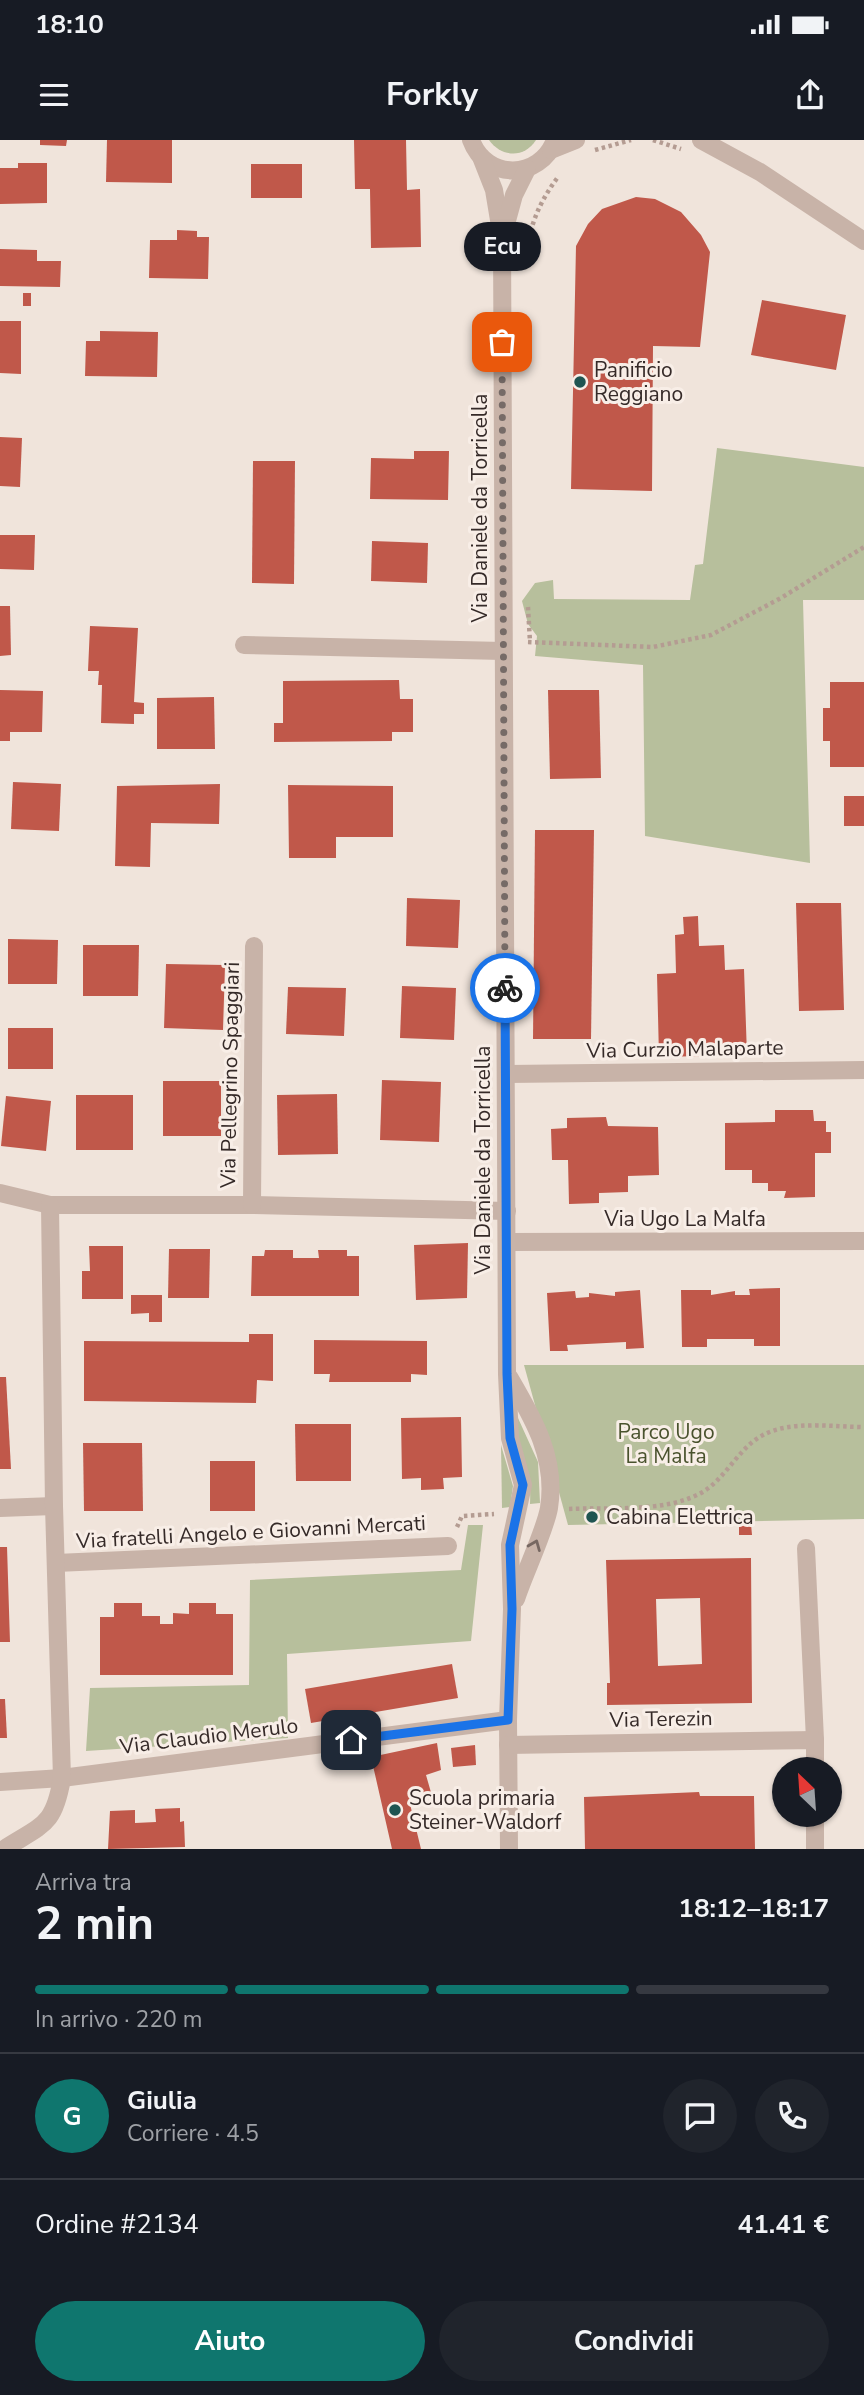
<!DOCTYPE html>
<html lang="it">
<meta charset="utf-8">
<style>
body{margin:0;font-family:"Nunito Sans",sans-serif;background:#20242c;color:#f1f3f6;height:100vh;display:flex;flex-direction:column;font-size:26px;white-space:nowrap}
*{box-sizing:border-box;margin:0}
p{font-size:23px;color:#9ea1a6}
.icon{flex:none;width:38px;height:38px;fill:none;stroke:currentColor;stroke-width:2;stroke-linecap:round;stroke-linejoin:round}
.map{position:relative;height:1709px;overflow:hidden}
.details{display:flex;flex-direction:column;background:#171b24;flex:1}
.details>*{flex:none}
.needle{width:46px;rotate:335deg}
.controls{position:absolute;left:772px;top:1617px;display:grid;gap:14px}
.controls a{display:grid;place-items:center;width:70px;height:70px;border-radius:50%;background:#171b24;box-shadow:0 2px 5px #0004;font-size:35px}
.pin{position:absolute;display:grid;place-items:center;width:60px;height:60px;color:#fff;margin:-30px;border-radius:14px;box-shadow:0 4px 10px #0006}
.courier{position:absolute;display:grid;place-items:center;width:70px;height:70px;margin:-35px;border:5px solid #1a73e8;border-radius:50%;background:#fff;color:#222;box-shadow:0 2px 9px #0007}
.bubble{position:absolute;height:49px;border-radius:24px;background:#171b24;box-shadow:0 2px 5px #0004;font-size:23px;font-weight:700;line-height:49px;text-align:center}
.head em{font-style:normal;font-weight:700}
.head div{display:flex;flex-direction:column-reverse}
.head{display:flex;align-items:center;justify-content:space-between;height:119px;padding:0 35px}
h1{font-size:46px;font-weight:700;line-height:52px}
.bar{display:grid;grid-template-columns:repeat(4,1fr);gap:10px 7px;align-content:center;height:84px;padding:0 35px}
.bar i{height:9px;border-radius:5px;background:#363941}
.bar .selected{background:#0f766e}
.bar p{grid-column:span 4}
.line{display:flex;align-items:center;gap:18px;padding:0 35px;border-top:2px solid #363941}
.line div{flex:1}
.round{display:grid;place-items:center;flex:none;width:74px;height:74px;border-radius:37px;background:#20242c}
.primary-button{display:flex;gap:14px;margin-top:auto;padding:14px 35px}
.primary-button a{flex:1;height:80px;border-radius:42px;background:#0f766e;color:#fff;font-size:28px;font-weight:700;line-height:80px;text-align:center}
.primary-button a+a{background:#20242c;color:#f1f3f6}
.status{display:flex;justify-content:space-between;align-items:center;height:49px;padding:0 35px;background:#171b24;direction:ltr}
.status svg{height:19px;fill:currentColor}
header{display:flex;justify-content:space-between;align-items:center;height:91px;padding:0 35px;background:#171b24;font-size:32px;font-weight:700}
.map>svg:first-child{display:block}
</style>
<div class="status"><b>18:10</b><svg viewBox="0 0 49 12"><path d="M0 12V9h3v3zM5 12V6h3v6zM10 12V3h3v9zM15 12V0h3v12zM26 1h20v11H26zM47 4h2v5h-2z"/></svg></div>
<header><svg class="icon" aria-label="menu" viewBox="0 0 24 24"><path d="M4 6h16M4 12h16M4 18h16"/></svg>Forkly<svg class="icon" aria-label="share" viewBox="0 0 24 24"><path d="M12 15V3M7 8l5-5 5 5M5 13v7h14v-7"/></svg></header>
<div class="map">
<svg width="864" height="1709" viewBox="0 0 864 1709">
<rect width="100%" height="100%" fill="#f0e4db"/>
<g fill="#b7bf9c">
<path d="M489 0H536C524 19 501 17 489 0Z"/>
<path d="M717 308 864 327V460H803L810 723 645 696 643 525 535 516 537 496 528 484 522 461 535 443 553 440 554 459 690 460 695 425 703 424Z"/>
<path d="M524 1225H864V1379L568 1385Z"/>
<path d="M513 1267 538 1322 540 1363 530 1364C533 1326 514 1304 513 1267Z"/>
<path d="M501 1305 513 1346 510 1367 502 1368Z"/>
<path d="M468 1385H483L471 1501 287 1514 288 1598 86 1611 90 1548 249 1545 250 1440 461 1430Z"/>
</g>
<g fill="#c0584a" fill-rule="evenodd">
<path d="M40 0H67L66 6 40 5Z"/>
<path d="M107 0H172V43L106 42Z"/>
<path d="M354 0H406L407 50 420 49 421 107 371 108 370 49H355Z"/>
<path d="M18 23H47V63L0 64V28H18Z"/>
<rect x="251" y="24" width="51" height="34"/>
<path d="M636 57 655 59 681 72 701 95 710 112 700 207 653 206 652 351 571 349 576 106 588 84 602 69Z"/>
<path d="M177 90 197 91V97H209L208 139 149 138 150 100H177Z"/>
<path d="M0 109 37 110V121H61L60 147 0 146Z"/>
<rect x="23" y="153" width="8" height="13"/>
<path d="M762 160 846 175 836 230 751 215Z"/>
<path d="M0 181H21V234L0 233Z"/>
<path d="M100 191 158 192 157 237 85 236 86 201H100Z"/>
<path d="M0 297 22 298 20 347 0 346Z"/>
<path d="M414 311H449L448 360 370 359 371 318 414 319Z"/>
<path d="M253 321H295L294 444 252 443Z"/>
<path d="M0 395H35L34 430 0 429Z"/>
<path d="M372 401 428 403 427 443 371 441Z"/>
<path d="M0 466H10L11 515 0 516Z"/>
<path d="M90 486 138 488 134 562 144 563V574H134V584L101 583 102 545H98L99 531H88Z"/>
<path d="M399 540 400 559H413V592H392V601L274 602V583H283V541Z"/>
<path d="M830 542H864V627H830V601H823V568H830Z"/>
<path d="M0 550 43 551 42 592H10V601H0Z"/>
<path d="M548 550H599L601 638 550 639Z"/>
<path d="M214 557 215 609H157V558Z"/>
<path d="M13 642 61 644 59 691 11 689Z"/>
<path d="M220 644 219 684 151 683 150 727 115 726 117 646Z"/>
<path d="M288 645 393 646V697H336V718H289Z"/>
<rect x="844" y="656" width="20" height="30"/>
<path d="M535 690H594L591 899H533Z"/>
<path d="M407 758 460 760 458 808 406 806Z"/>
<path d="M796 763H841L844 870 799 871Z"/>
<path d="M698 776 699 806 724 805 725 830 744 829 747 915 659 917 657 834 676 833 675 795 684 794 683 777Z"/>
<path d="M8 799 58 800 57 844H8Z"/>
<path d="M83 805H139L138 856H83Z"/>
<path d="M166 824 225 825 223 890 164 888Z"/>
<path d="M402 846 456 848 454 900 400 898Z"/>
<path d="M288 847 346 848 344 896 286 894Z"/>
<rect x="8" y="888" width="45" height="41"/>
<path d="M382 940 441 942 439 1002 380 1000Z"/>
<rect x="163" y="941" width="58" height="55"/>
<path d="M337 954 338 1014 278 1015 277 955Z"/>
<rect x="76" y="955" width="57" height="55"/>
<path d="M6 956 51 961 46 1011 1 1006Z"/>
<path d="M775 970H813L814 981H826V992H831V1013H815V1057L784 1058 786 1051H768V1043H752V1030H725V983L775 982Z"/>
<path d="M606 977 608 986 658 987 659 1035 628 1036V1052L599 1053V1063L569 1064 568 1020H552L551 989 567 988V978Z"/>
<path d="M468 1103 467 1158 416 1160 414 1105Z"/>
<path d="M89 1106H123V1159H82V1131H90Z"/>
<path d="M169 1109H210L209 1158H168Z"/>
<path d="M265 1110H293V1118H319L318 1110H347V1116H359V1156H251L252 1116H264Z"/>
<path d="M780 1148V1206H754V1199H707V1207H682L681 1150H711V1155L735 1151V1155H750L749 1149Z"/>
<path d="M640 1150 644 1208 626 1209V1202L567 1205 568 1211H550L547 1153 575 1151 576 1158 589 1157V1153L615 1156V1152Z"/>
<path d="M131 1155H162V1182H149V1173L131 1174Z"/>
<path d="M249 1194H273V1241L257 1240 256 1263 84 1261V1201L249 1202Z"/>
<path d="M314 1200 427 1201V1235L411 1234V1242H329L330 1234H314Z"/>
<path d="M0 1237H6L11 1329H0Z"/>
<path d="M461 1277 462 1337 443 1338 444 1349 421 1350V1338L402 1339 401 1278Z"/>
<path d="M295 1284H351V1341H296Z"/>
<path d="M83 1303H142L143 1371H84Z"/>
<rect x="210" y="1321" width="45" height="50"/>
<path d="M587 1371H598L597 1383H587Z"/>
<path d="M751 1384 752 1395H739V1385Z"/>
<path d="M0 1407H7L10 1502H0Z"/>
<path d="M751 1418 752 1563 607 1565V1543H610L606 1420ZM700 1458 702 1524 658 1526 656 1459Z"/>
<path d="M114 1463H142V1476H160V1484H173V1473L189 1474V1463H216V1474H233V1535H100V1477H114Z"/>
<path d="M452 1524 458 1558 311 1583 305 1549Z"/>
<path d="M0 1559H5L7 1598H0Z"/>
<path d="M437 1603 441 1630 426 1635 432 1656 410 1664 421 1709H392L371 1617Z"/>
<path d="M475 1605 476 1625 453 1627 451 1608Z"/>
<path d="M699 1652 700 1656H754L755 1709H585L584 1657Z"/>
<path d="M180 1668V1682L184 1681 185 1707 108 1709 110 1671 135 1670V1683L156 1682 155 1669Z"/>
</g>
<g fill="none" stroke-linecap="round" stroke-linejoin="round">
<g stroke="#b49c92" stroke-width="4.5" stroke-dasharray="3.5 3.5" stroke-linecap="butt">
<path d="M653 0 681 9"/>
<path d="M595 10 631 0"/>
<path d="M526 112C531 83 540 61 558 37"/>
<path d="M528 467 530 502"/>
<path d="M528 502 653 507 711 495 781 458 864 407"/>
<path d="M569 1369C609 1367 664 1373 701 1353 726 1339 738 1308 763 1295 791 1280 834 1287 864 1287"/>
<path d="M457 1387 462 1376 494 1374"/>
</g>
<g stroke="#c8b3a8" stroke-width="18">
<path d="M471 0C486 41 540 40 555 0"/>
<path d="M701 0 760 32 864 101"/>
<path d="M551 10 576 0"/>
<path d="M481 17 494 50 502 98 507 1234 510 1298 523 1345 510 1405 512 1469 508 1580 509 1709"/>
<path d="M505 88 514 55 527 29"/>
<path d="M244 505 503 511"/>
<path d="M506 934 864 930"/>
<path d="M0 1053 50 1065H252L507 1071"/>
<path d="M252 1065 254 806"/>
<path d="M507 1102 864 1101"/>
<path d="M509 1237C533 1278 557 1318 549 1368 545 1391 524 1434 516 1459"/>
<path d="M0 1368 54 1366"/>
<path d="M806 1408 815 1600"/>
<path d="M56 1423 448 1406"/>
<path d="M508 1605 815 1600V1629"/>
<path d="M0 1642 62 1638 508 1580"/>
<path d="M4 1709C43 1684 54 1686 62 1638L54 1366 50 1065"/>
<path d="M815 1709V1675"/>
</g>
</g>
<defs><path id="oneway-chevron" d="M-2-3.5L2.5 0L-2 3.5" fill="none" stroke-width="1.6" stroke-linecap="round" stroke-linejoin="round" transform="scale(1.75)"/></defs>
<use stroke="#776862" href="#oneway-chevron" transform="translate(535 1405) rotate(-68)"/>
<g fill="none" stroke-linecap="round" stroke-linejoin="round">
<path stroke="#766b67" stroke-width="7" stroke-dasharray="0 12.6" d="M502 202 505 848"/>
<path stroke="#1a73e8" stroke-width="9" d="M351 1600 508 1580 512 1469 510 1405 523 1345 510 1298 507 1234 505 848"/>
</g>
<g fill="#1f5451" stroke="#f8eee7" stroke-width="2.5">
<circle cx="580" cy="242" r="7"/>
<circle cx="592" cy="1377" r="7"/>
<circle cx="395" cy="1670" r="7"/>
</g>
<g text-anchor="middle" dominant-baseline="central" stroke-width="6" stroke-linejoin="round" paint-order="stroke">
<g font-size="21" fill="#352a28" stroke="#f8eee7" text-anchor="start">
<text x="594" y="230">Panificio<tspan x="594" dy="24">Reggiano</tspan></text>
<text x="606" y="1377">Cabina Elettrica</text>
<text x="409" y="1658">Scuola primaria<tspan x="409" dy="24">Steiner-Waldorf</tspan></text>
</g>
<g font-size="21" fill="#352a28" stroke="#f8eee7">
<text transform="translate(480 368) rotate(-90)">Via Daniele da Torricella</text>
<text transform="translate(685 909) rotate(-1)">Via Curzio Malaparte</text>
<text transform="translate(230 935) rotate(-89)">Via Pellegrino Spaggiari</text>
<text transform="translate(483 1020) rotate(-90)">Via Daniele da Torricella</text>
<text x="685" y="1079">Via Ugo La Malfa</text>
<text transform="translate(251 1392) rotate(-3)">Via fratelli Angelo e Giovanni Mercati</text>
<text transform="translate(661 1579) rotate(-1)">Via Terezin</text>
<text transform="translate(209 1596) rotate(-7)">Via Claudio Merulo</text>
</g>
<g font-size="21" fill="#49522d" stroke="#f8eee7">
<text x="666" y="1292">Parco Ugo<tspan x="666" dy="24">La Malfa</tspan></text>
</g>
</g>
</svg>
<div class="controls">
<a><svg class="needle" viewBox="-14 -14 28 28"><path d="M0-13l5 13h-10z" fill="#e53935"/><path d="M0 13l5-13h-10z" fill="#9ea1a6"/></svg></a>
</div>
<div class="pin" style="left:502px;top:202px;background:#ea580c"><svg class="icon" aria-label="bag" viewBox="0 0 24 24"><path d="M5 8h14l-1 12H6zM9 8a3 3 0 0 1 6 0"/></svg></div>
<div class="pin" style="left:351px;top:1600px;background:#1f2937"><svg class="icon" aria-label="home" viewBox="0 0 24 24"><path d="M3 11l9-7 9 7M6 9v11h12V9"/></svg></div>
<div class="courier" style="left:505px;top:848px"><svg class="icon" aria-label="bike" viewBox="0 0 24 24"><circle cx="6" cy="16" r="4"/><circle cx="18" cy="16" r="4"/><path d="M6 16l4-8h5l3 8M10 8l3 8H6M13 5h3"/></svg></div>
<div class="bubble" style="left:464px;top:82px;width:77px">Ecu</div>
</div>
<section class="details">
<div class="head"><div><h1>2 min</h1><p>Arriva tra</p></div><em>18:12–18:17</em></div>
<div class="bar"><i class="selected"></i><i class="selected"></i><i class="selected"></i><i></i><p>In arrivo · 220 m</p></div>
<div class="line" style="height:126px"><b class="round" style="background:#0f766e;color:#fff">G</b><div><b>Giulia</b><p>Corriere · 4.5</p></div><a class="round"><svg class="icon" aria-label="chat" viewBox="0 0 24 24"><path d="M4 5h16v11H9l-5 4z"/></svg></a><a class="round"><svg class="icon" aria-label="phone" viewBox="0 0 24 24"><path d="M5 4h4l2 5-3 2q2 4 5 5l2-3 5 2v4C11 20 4 13 5 4z"/></svg></a></div>
<div class="line" style="height:91px"><div>Ordine #2134</div><b>41.41 €</b></div>
<div class="primary-button"><a>Aiuto</a><a>Condividi</a></div>
</section>
